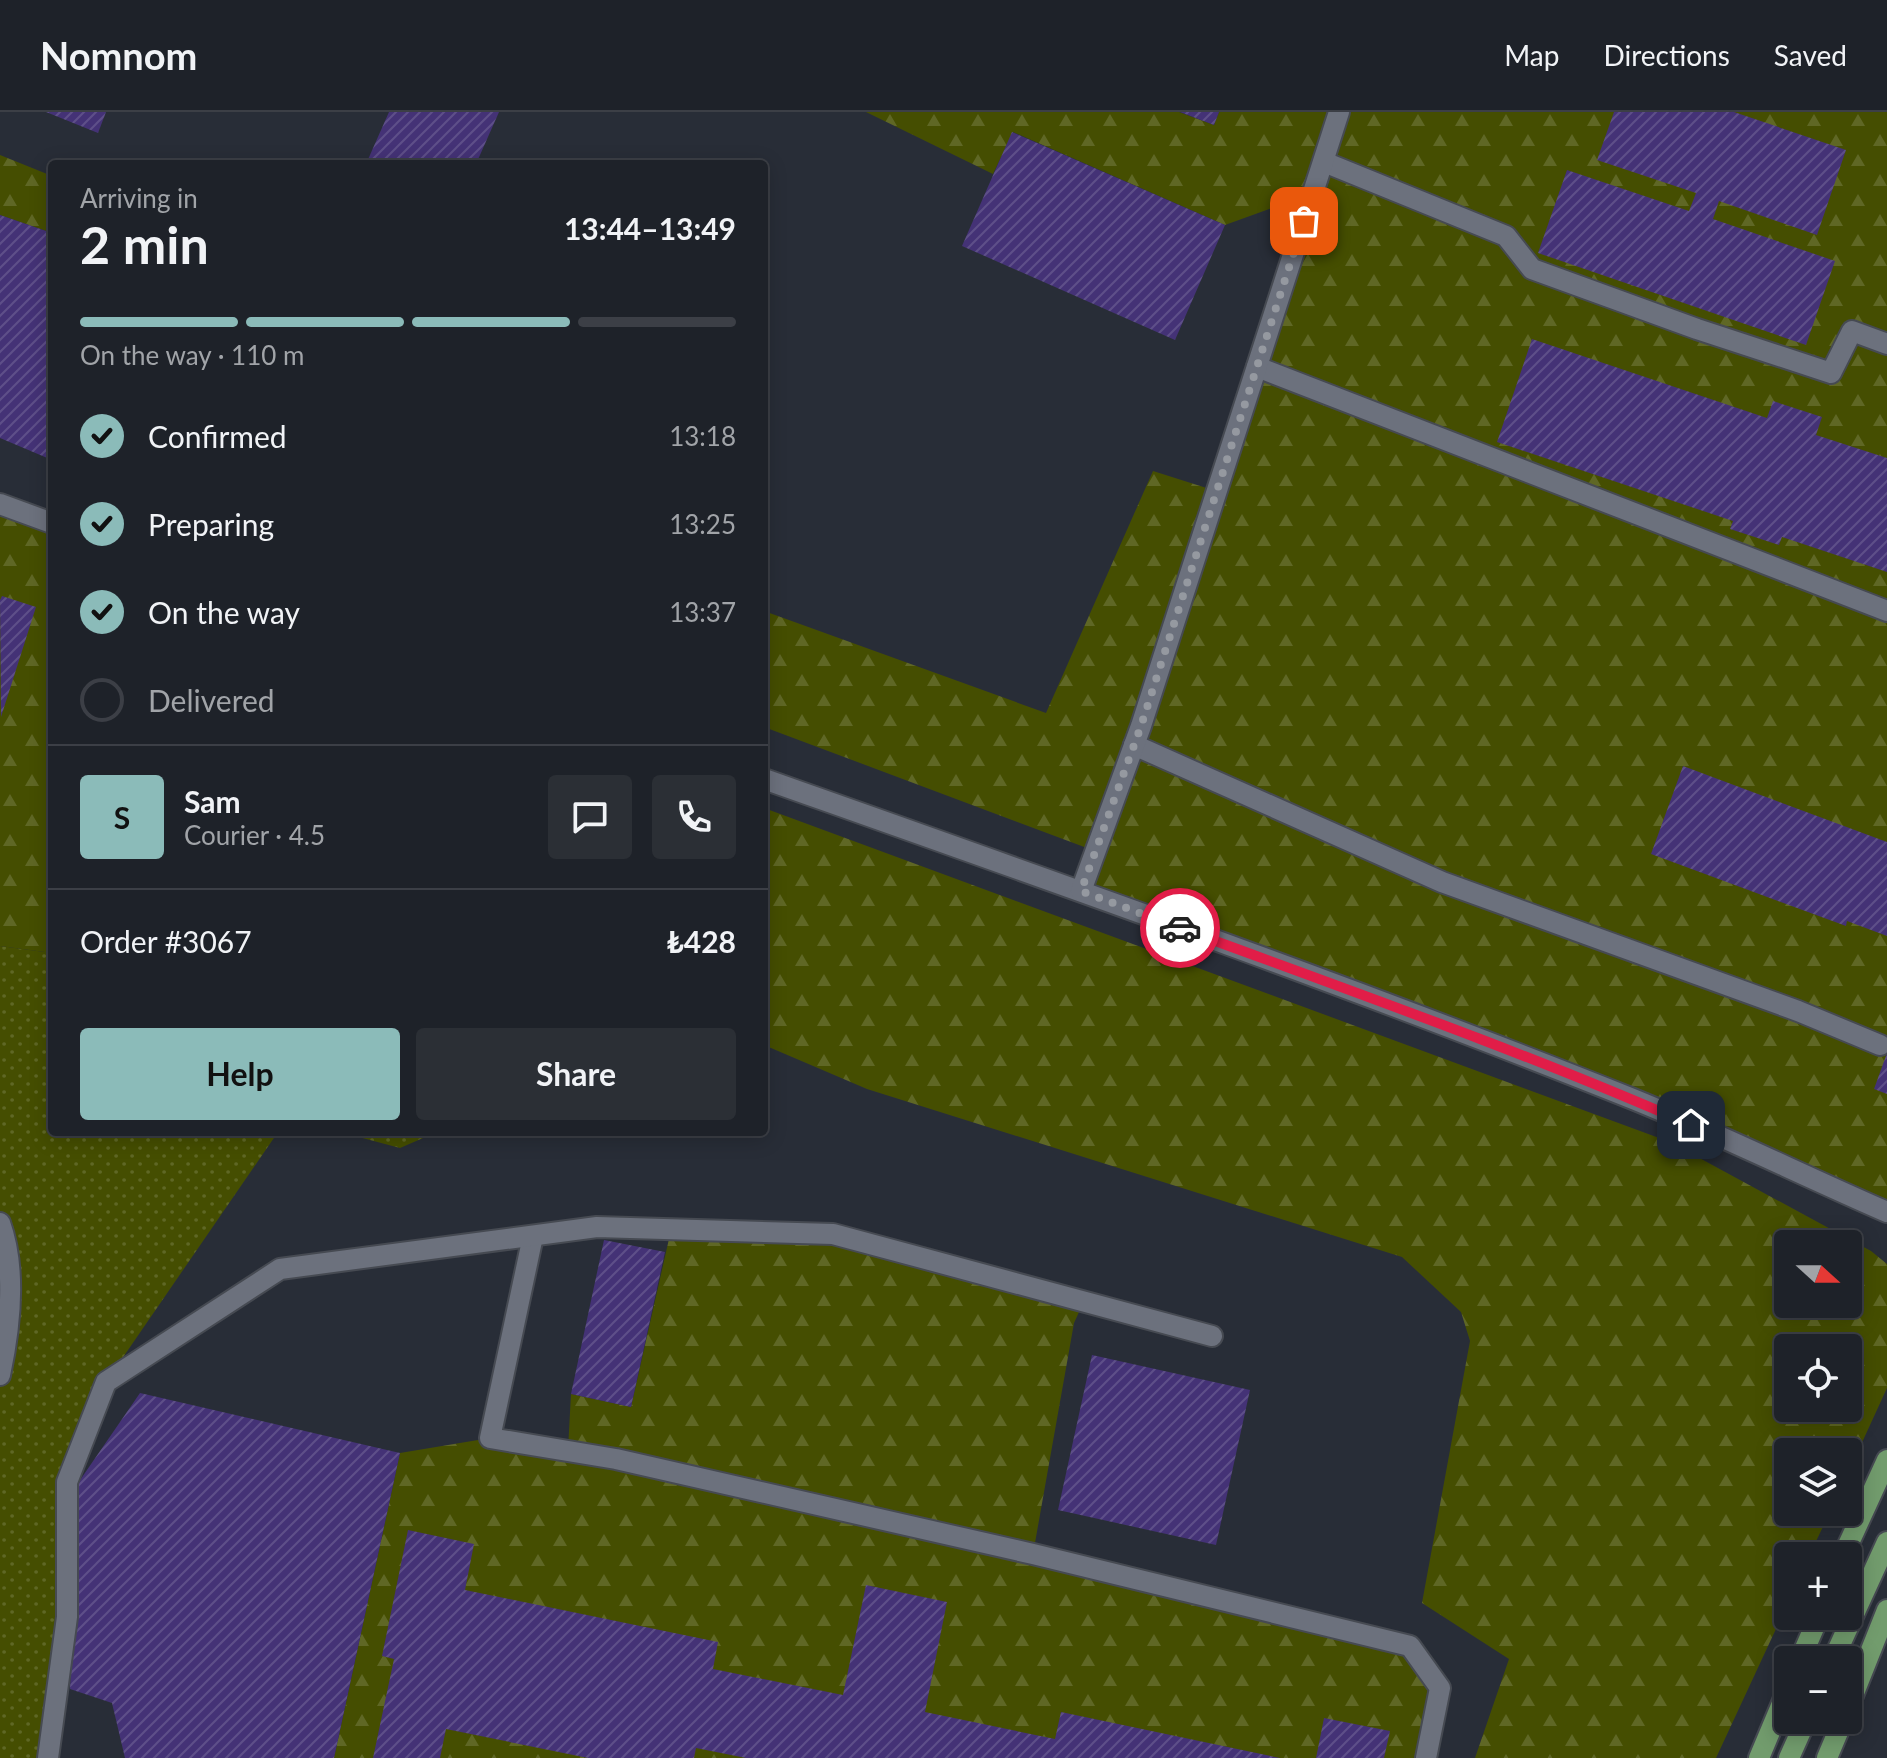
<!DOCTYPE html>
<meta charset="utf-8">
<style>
body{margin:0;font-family:Lato,sans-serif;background:#2b2f35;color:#f1f3f6;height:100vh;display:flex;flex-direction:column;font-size:30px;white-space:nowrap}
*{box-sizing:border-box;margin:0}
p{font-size:26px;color:#a1a4a8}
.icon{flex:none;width:44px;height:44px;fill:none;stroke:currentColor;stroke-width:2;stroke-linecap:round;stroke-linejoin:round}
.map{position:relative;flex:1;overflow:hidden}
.drawer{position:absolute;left:48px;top:48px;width:720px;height:976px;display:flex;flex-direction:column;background:#1e2229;border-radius:8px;box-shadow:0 4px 20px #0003,0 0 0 2px #3c3f46}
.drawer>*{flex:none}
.needle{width:52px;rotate:111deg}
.tools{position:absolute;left:1774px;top:1118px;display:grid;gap:16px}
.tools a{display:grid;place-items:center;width:88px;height:88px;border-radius:8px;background:#1e2229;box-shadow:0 4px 20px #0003,0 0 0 2px #3c3f46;font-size:40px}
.pin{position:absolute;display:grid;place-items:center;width:68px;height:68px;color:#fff;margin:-34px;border-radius:16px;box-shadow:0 4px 12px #0006}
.courier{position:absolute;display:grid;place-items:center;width:80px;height:80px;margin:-40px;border:6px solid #e11d48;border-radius:50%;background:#fff;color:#222;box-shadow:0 2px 10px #0007}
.head em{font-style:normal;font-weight:700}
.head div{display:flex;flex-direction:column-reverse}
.head{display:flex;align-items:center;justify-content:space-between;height:136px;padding:0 32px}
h1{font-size:52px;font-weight:700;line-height:60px}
.bar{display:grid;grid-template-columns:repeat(4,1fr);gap:12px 8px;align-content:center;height:96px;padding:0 32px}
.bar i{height:10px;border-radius:6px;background:#3c3f46}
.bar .active{background:#8bbbb9}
.bar p{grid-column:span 4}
.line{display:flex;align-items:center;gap:20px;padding:0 32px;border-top:2px solid #3c3f46}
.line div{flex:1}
.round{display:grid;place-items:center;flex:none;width:84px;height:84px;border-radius:8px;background:#2b2f35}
ol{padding:0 32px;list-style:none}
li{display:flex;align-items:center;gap:24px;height:88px}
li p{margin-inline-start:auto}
li .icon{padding:8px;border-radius:50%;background:#8bbbb9;color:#111;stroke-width:4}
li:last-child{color:#a1a4a8}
li i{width:44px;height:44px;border:4px solid #3c3f46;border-radius:50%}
.primary-button{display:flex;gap:16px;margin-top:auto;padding:16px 32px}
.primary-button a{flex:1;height:92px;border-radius:8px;background:#8bbbb9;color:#111;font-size:32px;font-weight:700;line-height:92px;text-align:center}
.primary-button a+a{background:#2b2f35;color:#f1f3f6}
header{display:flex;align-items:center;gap:48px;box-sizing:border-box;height:112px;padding:0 40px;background:#1e2229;border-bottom:2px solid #3c3f46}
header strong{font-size:38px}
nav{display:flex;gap:44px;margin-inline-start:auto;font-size:28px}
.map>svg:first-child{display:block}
</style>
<header>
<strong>Nomnom</strong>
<nav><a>Map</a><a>Directions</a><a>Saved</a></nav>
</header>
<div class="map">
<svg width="1887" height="1646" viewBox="0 0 1887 1646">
<defs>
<pattern id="grass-dots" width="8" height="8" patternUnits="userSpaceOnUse" patternTransform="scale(2)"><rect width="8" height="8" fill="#454e01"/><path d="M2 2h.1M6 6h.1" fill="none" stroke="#5f6725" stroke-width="1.8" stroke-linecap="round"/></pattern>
<pattern id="forest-firs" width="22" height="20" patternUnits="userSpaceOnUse" patternTransform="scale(2)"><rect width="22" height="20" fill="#454e01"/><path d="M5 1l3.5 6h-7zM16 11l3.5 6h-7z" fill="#5f6725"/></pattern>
<pattern id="building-hatch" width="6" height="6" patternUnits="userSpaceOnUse" patternTransform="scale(2)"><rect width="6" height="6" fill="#443276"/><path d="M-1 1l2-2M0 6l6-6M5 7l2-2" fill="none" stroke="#5e4f89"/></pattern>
</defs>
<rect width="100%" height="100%" fill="#282d37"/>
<g fill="url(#grass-dots)">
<path d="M0 834 52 841V1020H278L106 1270 67 1370 48 1646H0V1263L5 1236 0 1111Z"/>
<path d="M340 1020H437L400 1036Z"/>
</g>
<g fill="url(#forest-firs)" fill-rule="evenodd">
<path d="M866 0H1179L1214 13 1219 0H1326L1337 4 1339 0H1887V1100L1635 989 1081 779 1095 739 764 615V499L1046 601 1153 359 1216 379 1313 81 1225 113 1013 20 993 62Z"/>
<path d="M0 43 52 64V121L0 103Z"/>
<path d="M0 392 52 411V841L0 834Z"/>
<path d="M764 696 1670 1030 1871 1139 1887 1152V1276L1848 1361V1340H1788V1400H1830L1809 1444H1788V1491L1716 1646H1475L1509 1547 1422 1491 1470 1229 1461 1200 1402 1145 867 977 764 933ZM1848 1132V1192H1788V1132ZM1848 1236V1296H1788V1236Z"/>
<path d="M671 1118 833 1122 1084 1189 1074 1211 1033 1442 1410 1534 1440 1576 1426 1646H334L400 1341 490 1326 568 1338 571 1282 631 1295Z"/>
</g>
<g fill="url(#building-hatch)">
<path d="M46 0H106L98 21Z"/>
<path d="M389 0H499L476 52H366Z"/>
<path d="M1180 0H1219L1214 13Z"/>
<path d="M1614 0H1734L1846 38 1817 123 1719 89 1713 107 1835 149 1806 233 1538 141 1567 58 1689 99 1696 81 1597 48Z"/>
<path d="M1012 20 1225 113 1175 228 962 134Z"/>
<path d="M0 103 52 121V348L0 326Z"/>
<path d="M1532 227 1767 306 1773 289 1822 305 1816 323 1887 346V460L1782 425 1779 433 1730 417 1733 409 1497 330Z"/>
<path d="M2 484 36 495 1 605 0 488Z"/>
<path d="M1683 654 1887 730V824L1847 809 1846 814 1651 742Z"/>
<path d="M1887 941V982L1874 977Z"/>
<path d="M604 1128 665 1140 631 1295 571 1282Z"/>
<path d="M1092 1243 1250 1278 1216 1433 1058 1398Z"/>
<path d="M140 1281 400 1341 334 1646H125L112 1591 70 1577 78 1371Z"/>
<path d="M408 1418 474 1432 465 1478 718 1530 713 1557 843 1583 866 1473 947 1490 925 1600 1055 1627 1061 1600 1280 1646H746L696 1636 694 1646H588L446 1617 440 1646H373L394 1547 382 1544Z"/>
<path d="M1324 1606 1390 1619 1384 1646H1316Z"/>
</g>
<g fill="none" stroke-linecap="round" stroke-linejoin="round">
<g stroke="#464a52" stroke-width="24">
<g id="lane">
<path d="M1324 50 1506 124 1532 157 1697 217 1831 261 1852 219 1887 232"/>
<path d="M1257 255 1887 499"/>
<path d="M0 392 52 411"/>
<path d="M1134 633 1442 770 1798 899 1880 933"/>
<path d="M764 667C1055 770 1346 872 1633 987 1719 1022 1802 1063 1887 1100"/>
<path d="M1081 779 1141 614 1339 0"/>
<path d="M0 1111C17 1158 10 1216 0 1263"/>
<path d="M533 1124 490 1326 616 1347 1033 1442 1410 1534 1440 1576 1426 1646"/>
<path d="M48 1646 67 1505V1370L106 1270 280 1157 597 1115 833 1122 1212 1224"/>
</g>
</g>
<g stroke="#464a52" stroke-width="24">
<g id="primary">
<path d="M1843 1444 1887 1348"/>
<path d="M1800 1548 1819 1504"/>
<path d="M1833 1548 1887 1430"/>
<path d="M1848 1596 1887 1498"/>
<path d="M1759 1646 1788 1577"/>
<path d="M1789 1646 1806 1608"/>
<path d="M1827 1646 1843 1608"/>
</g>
</g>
<use href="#lane" stroke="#6c717d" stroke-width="20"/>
<use href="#primary" stroke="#729c6d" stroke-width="20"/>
</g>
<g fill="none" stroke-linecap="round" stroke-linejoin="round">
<path stroke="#9599a0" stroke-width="8" stroke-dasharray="0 14.4" d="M1180 816 1081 779 1141 614 1304 109"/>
<path stroke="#e11d48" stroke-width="10" d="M1180 816C1351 879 1525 940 1691 1013"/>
</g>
</svg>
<div class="tools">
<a><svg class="needle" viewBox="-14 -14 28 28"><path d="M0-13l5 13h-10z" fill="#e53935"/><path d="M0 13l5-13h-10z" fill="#a1a4a8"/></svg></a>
<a><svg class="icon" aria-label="locate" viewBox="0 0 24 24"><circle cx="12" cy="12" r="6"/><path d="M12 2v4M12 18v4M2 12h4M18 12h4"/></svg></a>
<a><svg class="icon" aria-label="layers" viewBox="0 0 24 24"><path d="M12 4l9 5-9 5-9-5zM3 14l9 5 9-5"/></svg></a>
<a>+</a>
<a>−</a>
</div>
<div class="pin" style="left:1304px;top:109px;background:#ea580c"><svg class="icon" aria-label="bag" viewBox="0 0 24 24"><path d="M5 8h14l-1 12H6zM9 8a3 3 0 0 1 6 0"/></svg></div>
<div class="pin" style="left:1691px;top:1013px;background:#1f2937"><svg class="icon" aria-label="home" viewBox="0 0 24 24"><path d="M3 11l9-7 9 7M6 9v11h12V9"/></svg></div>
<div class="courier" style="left:1180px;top:816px"><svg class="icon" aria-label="car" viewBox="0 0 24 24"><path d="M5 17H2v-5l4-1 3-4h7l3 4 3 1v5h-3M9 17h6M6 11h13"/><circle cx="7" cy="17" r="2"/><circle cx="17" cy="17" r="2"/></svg></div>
<section class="drawer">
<div class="head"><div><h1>2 min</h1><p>Arriving in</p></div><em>13:44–13:49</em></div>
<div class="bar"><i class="active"></i><i class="active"></i><i class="active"></i><i></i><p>On the way · 110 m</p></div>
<ol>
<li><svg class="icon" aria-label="check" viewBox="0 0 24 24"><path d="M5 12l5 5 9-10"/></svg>Confirmed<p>13:18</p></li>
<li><svg class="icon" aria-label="check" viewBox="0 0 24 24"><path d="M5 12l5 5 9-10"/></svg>Preparing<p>13:25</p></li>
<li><svg class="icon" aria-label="check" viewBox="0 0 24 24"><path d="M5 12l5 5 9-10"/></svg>On the way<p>13:37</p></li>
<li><i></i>Delivered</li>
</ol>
<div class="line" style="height:144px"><b class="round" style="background:#8bbbb9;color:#111">S</b><div><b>Sam</b><p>Courier · 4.5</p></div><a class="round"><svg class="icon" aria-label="chat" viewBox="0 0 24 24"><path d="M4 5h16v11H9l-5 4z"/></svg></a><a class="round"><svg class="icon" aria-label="phone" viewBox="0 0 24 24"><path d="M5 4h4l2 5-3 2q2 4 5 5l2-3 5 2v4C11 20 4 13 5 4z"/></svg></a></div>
<div class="line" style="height:104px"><div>Order #3067</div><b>₺428</b></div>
<div class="primary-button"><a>Help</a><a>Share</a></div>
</section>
</div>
